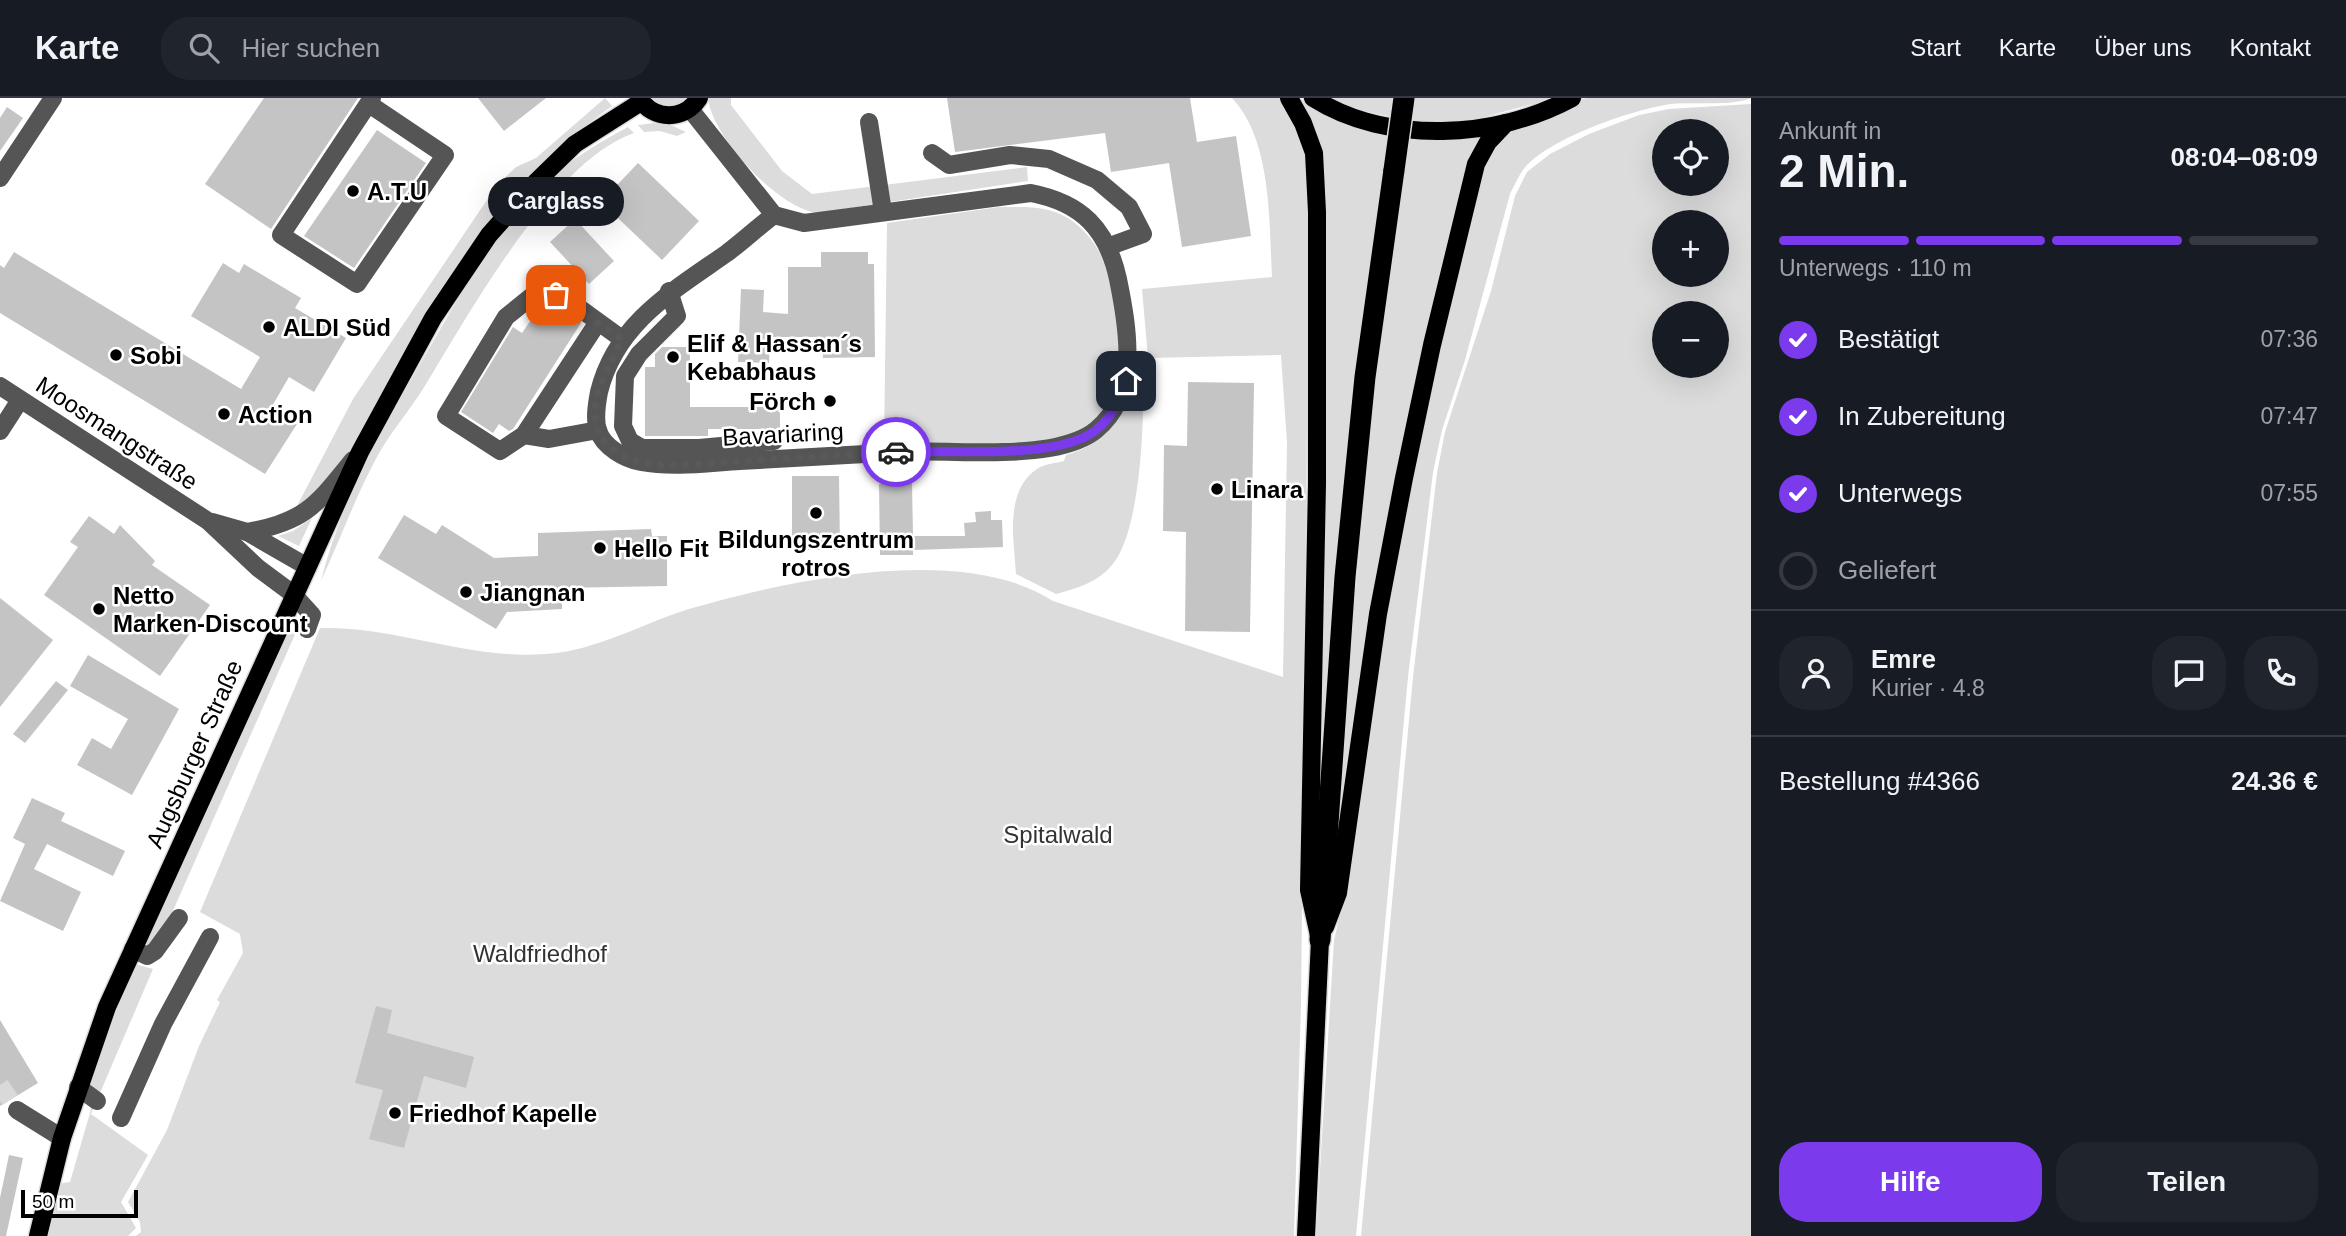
<!DOCTYPE html>
<html lang="de">
<meta charset="utf-8">
<style>
body{margin:0;font-family:Arial,sans-serif;background:#20242c;color:#f1f3f6;height:100vh;display:flex;flex-direction:column;font-size:26px;white-space:nowrap}
*{box-sizing:border-box;margin:0}
p{font-size:23px;color:#9ea1a6}
.icon{flex:none;width:38px;height:38px;fill:none;stroke:currentColor;stroke-width:2;stroke-linecap:round;stroke-linejoin:round}
.map{position:relative;flex:1;overflow:hidden}
.panel{display:flex;flex-direction:column;background:#171b24;width:595px}
.panel>*{flex:none}
.buttons{position:absolute;left:1652px;top:21px;display:grid;gap:14px}
.buttons a{display:grid;place-items:center;width:77px;height:77px;border-radius:50%;background:#171b24;box-shadow:0 7px 28px #0002;font-size:35px}
.scale{position:absolute;left:21px;bottom:18px;width:117px;box-sizing:border-box;padding-left:7px;border:4px solid #000;border-top:0;font-size:19px;line-height:24px;white-space:nowrap;color:#000;-webkit-text-stroke:5px #fff;paint-order:stroke}
.pin{position:absolute;display:grid;place-items:center;width:60px;height:60px;color:#fff;margin:-30px;border-radius:14px;box-shadow:0 4px 10px #0006}
.courier{position:absolute;display:grid;place-items:center;width:70px;height:70px;margin:-35px;border:5px solid #7c3aed;border-radius:50%;background:#fff;color:#222;box-shadow:0 2px 9px #0007}
.bubble{position:absolute;height:49px;border-radius:24px;background:#171b24;box-shadow:0 7px 28px #0002;font-size:23px;font-weight:700;line-height:49px;text-align:center}
.summary em{font-style:normal;font-weight:700}
.summary div{display:flex;flex-direction:column-reverse}
.summary{display:flex;align-items:center;justify-content:space-between;height:119px;padding:0 28px}
h1{font-size:46px;font-weight:700;line-height:52px}
.bar{display:grid;grid-template-columns:repeat(4,1fr);gap:10px 7px;align-content:center;height:84px;padding:0 28px}
.bar i{height:9px;border-radius:5px;background:#363941}
.bar .current{background:#7c3aed}
.bar p{grid-column:span 4}
.line{display:flex;align-items:center;gap:18px;padding:0 28px;border-top:2px solid #363941}
.line div{flex:1}
.round{display:grid;place-items:center;flex:none;width:74px;height:74px;border-radius:28px;background:#20242c}
ol{padding:0 28px;list-style:none}
li{display:flex;align-items:center;gap:21px;height:77px}
li p{margin-inline-start:auto}
li .icon{padding:7px;border-radius:50%;background:#7c3aed;color:#fff;stroke-width:4}
li:last-child{color:#9ea1a6}
li i{width:38px;height:38px;border:4px solid #363941;border-radius:50%}
.cta{display:flex;gap:14px;margin-top:auto;padding:14px 28px}
.cta a{flex:1;height:80px;border-radius:28px;background:#7c3aed;color:#fff;font-size:28px;font-weight:700;line-height:80px;text-align:center}
.cta a+a{background:#20242c;color:#f1f3f6}
header{display:flex;align-items:center;gap:42px;box-sizing:border-box;height:98px;padding:0 35px;background:#171b24;border-bottom:2px solid #363941}
header strong{font-size:33px}
nav{display:flex;gap:38px;margin-inline-start:auto;font-size:24px}
.search{width:490px;height:63px;background:#20242c;display:flex;align-items:center;gap:18px;box-sizing:border-box;padding:0 24px;border-radius:28px;color:#9ea1a6;font-size:26px}
main{display:flex;flex:1;min-height:0}
.map>svg:first-child{display:block}
</style>
<header>
<strong>Karte</strong>
<div class="search"><svg class="icon" aria-label="search" viewBox="0 0 24 24"><circle cx="10" cy="10" r="6"/><path d="M15 15l6 6"/></svg>Hier suchen</div>
<nav><a>Start</a><a>Karte</a><a>Über uns</a><a>Kontakt</a></nav>
</header>
<main>
<div class="map">
<svg width="1751" height="1138" viewBox="0 0 1751 1138">
<rect width="100%" height="100%" fill="#fff"/>
<g fill="#dcdcdc" fill-rule="evenodd">
<path d="M605 0 612 8 570 39 530 79 353 351 299 411 264 423 297 408 353 301 497 87 516 69 536 60Z"/>
<path d="M650 0H689C675 10 663 13 650 0Z"/>
<path d="M708 0H731V7L782 73 812 96 1027 69 1028 83 817 115C778 110 712 39 708 0Z"/>
<path d="M1232 0H1280L1294 23 1306 57 1309 113 1301 906 1294 1138H136L141 1134 140 1124 128 1104 167 1032 199 948 220 904 217 902 243 855 240 836 200 814 320 530C400 528 475 565 556 555 605 549 649 522 696 509 794 481 964 445 1053 503L1283 579 1287 345 1281 257 1148 260 1142 191 1272 179C1269 124 1272 42 1232 0Z"/>
<path d="M1296 0 1316 11 1389 35 1356 275 1324 646 1319 645 1324 115Z"/>
<path d="M1330 0H1395L1392 19 1348 9Z"/>
<path d="M1413 0H1555L1458 26 1410 23Z"/>
<path d="M1586 0H1751C1735 8 1692 4 1671 6 1634 11 1546 41 1523 72 1518 79 1514 88 1510 96L1465 262 1442 332 1433 374 1408 579 1356 1138H1316L1334 842 1345 795 1373 574 1437 249 1482 67 1508 31Z"/>
<path d="M1751 6V1138H1361L1413 579 1437 375 1445 334 1491 193 1515 98 1527 74 1550 56 1589 36 1639 17 1669 11ZM1664 33H1717V86H1664ZM1664 124H1717V177H1664ZM1664 215H1717V268H1664Z"/>
<path d="M654 25 671 27 686 34 677 38 660 33 644 34 638 27Z"/>
<path d="M628 29 634 35C552 63 468 218 423 291 409 313 391 334 378 357 356 397 340 442 321 483 340 404 383 332 423 261 457 202 492 139 540 90 566 64 596 46 628 29Z"/>
<path d="M1488 35 1481 42 1341 733 1334 734 1377 259 1407 38Z"/>
<path d="M999 109C1022 109 1046 107 1066 119 1080 127 1095 143 1101 158 1116 192 1131 277 1107 308 1093 329 1073 337 1050 344L884 349 887 125Z"/>
<path d="M1134 286 1143 287C1144 329 1140 435 1112 467 1097 485 1077 490 1056 496L1016 476C1014 443 1004 393 1037 371 1044 366 1056 365 1064 363L1066 357C1104 346 1122 322 1134 286Z"/>
<path d="M312 420 299 448 278 438 293 433Z"/>
<path d="M295 520 300 525 168 824 151 847 143 850Z"/>
<path d="M135 866 153 871 91 1016 148 1057 121 1104 136 1130 128 1138H47L57 1086 70 1084 94 1001 86 992Z"/>
</g>
<g fill="#c4c4c4">
<path d="M264 0H358L271 131 205 86Z"/>
<path d="M478 0H546L504 33Z"/>
<path d="M947 0H1190L1197 44 1236 38 1251 138 1182 149 1169 65 1111 74 1105 35 955 54Z"/>
<path d="M7 9 23 20 0 53V20Z"/>
<path d="M377 32 426 65 354 170 304 138Z"/>
<path d="M638 65 699 123 662 162 601 104Z"/>
<path d="M575 121 614 163 589 186 550 144Z"/>
<path d="M14 154 241 291 260 259 191 218 223 165 239 175 244 166 301 200 295 210 346 240 314 294 289 279 271 310 297 326 265 376 0 215V167L4 170Z"/>
<path d="M821 154H868V166H874L875 259 823 260 822 239H770L769 265 738 264 741 191 764 192 763 214 788 216V169H821Z"/>
<path d="M544 203 581 225 513 331 509 333 499 326 493 335 461 314 513 229 522 235Z"/>
<path d="M662 249H690V309H780V331H708V338H645V269H655V256Z"/>
<path d="M1188 284 1254 285 1250 534 1185 533 1186 434 1163 433 1164 347 1187 348Z"/>
<path d="M792 378H839L840 452H792Z"/>
<path d="M912 385 913 438H965L964 425 976 424 975 414 991 413V422H1002L1003 449 913 452V457H880L879 386Z"/>
<path d="M404 417 436 436 442 427 494 460 538 458V435L651 431 652 438H667V488L562 490V511L507 514 496 531 378 460Z"/>
<path d="M89 418 114 436 120 427 155 463 152 467 210 507 160 578 44 497 78 449 70 444Z"/>
<path d="M0 500 53 542 0 609Z"/>
<path d="M88 557 179 611 132 697 77 667 92 640 111 651 128 621 70 588Z"/>
<path d="M56 583 68 592 25 645 13 636Z"/>
<path d="M32 700 65 715 61 723 125 753 113 778 47 746 34 771 81 794 63 833 0 803 25 746 13 740Z"/>
<path d="M376 908 392 912 387 935 474 959 466 990 424 978 404 1050 369 1041 383 992 355 985Z"/>
<path d="M0 922 38 985 0 1008Z"/>
<path d="M9 1057 23 1060 6 1138H0V1100Z"/>
</g>
<g fill="none" stroke-linecap="round" stroke-linejoin="round">
<path stroke="#d9d9d9" stroke-width="18" stroke-dasharray="18 9" stroke-linecap="butt" d="M0 987 17 1012"/>
<g stroke="#dbdbdb" stroke-width="21">
<g id="major">
<path d="M639 0C654 23 684 23 699 0"/>
<path d="M1289 0 1303 25 1314 55 1317 114V386L1309 792 1320 842 1306 1138"/>
<path d="M1313 0C1387 47 1497 41 1572 0"/>
<path d="M1325 829 1338 795 1378 516 1404 380 1432 247 1476 66 1488 44 1506 25"/>
<path d="M38 1138 62 1040 107 909 360 354 433 220 489 137 536 84 575 46 641 4"/>
</g>
</g>
<g stroke="#dbdbdb" stroke-width="24">
<path id="highway" d="M1320 842 1345 479 1365 279 1394 72"/>
</g>
<g stroke="#555" stroke-width="18">
<path d="M369 6 445 57 357 186 281 137 372 0"/>
<path d="M690 11 774 117 804 125 1031 95C1082 105 1107 131 1118 181 1128 230 1140 296 1096 332 1084 342 1066 347 1050 350 1002 358 950 352 901 354 847 357 794 360 740 363 707 365 673 370 641 364 625 361 603 349 598 332 594 321 597 305 599 294 616 225 673 193 727 155 743 143 758 129 774 117"/>
<path d="M869 24 883 114"/>
<path d="M932 55 949 67 1010 57 1049 61 1097 82 1129 109 1143 136 1110 148"/>
<path d="M0 80 53 0"/>
<path d="M669 193 677 218 639 256 625 278 623 328 630 343 642 350H699L774 343"/>
<path d="M598 224 524 337 500 353 446 318 506 219 542 190 571 204 622 241"/>
<path d="M0 288 208 423 258 470 293 496 312 517 307 531"/>
<path d="M0 333 20 302"/>
<path d="M524 337 549 341 598 332"/>
<path d="M212 424 247 434 306 468"/>
<path d="M247 434C306 424 317 406 353 362"/>
<path d="M133 851 147 858 155 853 179 820"/>
<path d="M78 989 97 1003"/>
<path d="M17 1012 62 1040"/>
<path d="M121 1020 163 926 210 839"/>
</g>
<use href="#major" stroke="#000" stroke-width="18"/>
<use href="#highway" stroke="#000" stroke-width="21"/>
<g stroke="#dbdbdb" stroke-width="24" stroke-linecap="butt">
<path id="highway-bridge" d="M1394 72 1404 0"/>
</g>
<use href="#highway-bridge" stroke="#000" stroke-width="21"/>
</g>
<g fill="none" stroke-linecap="round" stroke-linejoin="round">
<path stroke="#595959" stroke-width="7" stroke-dasharray="0 12.6" d="M556 197 622 241C610 267 587 302 598 332 603 348 624 361 639 364 672 371 708 365 741 363 792 360 844 357 896 354"/>
<path stroke="#7c3aed" stroke-width="9" d="M896 354C946 351 1058 363 1096 332 1113 319 1119 302 1126 283"/>
</g>
<g fill="#000" stroke="#fff" stroke-width="2.5">
<circle cx="353" cy="93" r="7"/>
<circle cx="269" cy="229" r="7"/>
<circle cx="116" cy="257" r="7"/>
<circle cx="673" cy="259" r="7"/>
<circle cx="830" cy="303" r="7"/>
<circle cx="224" cy="316" r="7"/>
<circle cx="1217" cy="391" r="7"/>
<circle cx="816" cy="415" r="7"/>
<circle cx="600" cy="450" r="7"/>
<circle cx="466" cy="494" r="7"/>
<circle cx="99" cy="511" r="7"/>
<circle cx="395" cy="1015" r="7"/>
</g>
<g text-anchor="middle" dominant-baseline="central" stroke-width="5" stroke-linejoin="round" paint-order="stroke">
<g font-size="24" font-weight="bold" fill="#000" stroke="#fff" text-anchor="start">
<text x="367" y="93">A.T.U</text>
<text x="283" y="229">ALDI Süd</text>
<text x="687" y="245">Elif &amp; Hassan´s<tspan x="687" dy="28">Kebabhaus</tspan></text>
<text x="130" y="257">Sobi</text>
<text x="816" y="303" text-anchor="end">Förch</text>
<text x="238" y="316">Action</text>
<text x="1231" y="391">Linara</text>
<text x="816" y="441" text-anchor="middle">Bildungszentrum<tspan x="816" dy="28">rotros</tspan></text>
<text x="614" y="450">Hello Fit</text>
<text x="480" y="494">Jiangnan</text>
<text x="113" y="497">Netto<tspan x="113" dy="28">Marken-Discount</tspan></text>
<text x="409" y="1015">Friedhof Kapelle</text>
</g>
<g font-size="24" fill="#000" stroke="#fff">
<text transform="translate(117 335) rotate(33)">Moosmangstraße</text>
<text transform="translate(783 336) rotate(-3)">Bavariaring</text>
<text transform="translate(194 656) rotate(-66)">Augsburger Straße</text>
</g>
<g font-size="24" fill="#333" stroke="#fff">
<text x="1058" y="736">Spitalwald</text>
<text x="540" y="855">Waldfriedhof</text>
</g>
</g>
</svg>
<div class="buttons">
<a><svg class="icon" aria-label="locate" viewBox="0 0 24 24"><circle cx="12" cy="12" r="6"/><path d="M12 2v4M12 18v4M2 12h4M18 12h4"/></svg></a>
<a>+</a>
<a>−</a>
</div>
<div class="scale">50 m</div>
<div class="pin" style="left:556px;top:197px;background:#ea580c"><svg class="icon" aria-label="bag" viewBox="0 0 24 24"><path d="M5 8h14l-1 12H6zM9 8a3 3 0 0 1 6 0"/></svg></div>
<div class="pin" style="left:1126px;top:283px;background:#1f2937"><svg class="icon" aria-label="home" viewBox="0 0 24 24"><path d="M3 11l9-7 9 7M6 9v11h12V9"/></svg></div>
<div class="courier" style="left:896px;top:354px"><svg class="icon" aria-label="car" viewBox="0 0 24 24"><path d="M5 17H2v-5l4-1 3-4h7l3 4 3 1v5h-3M9 17h6M6 11h13"/><circle cx="7" cy="17" r="2"/><circle cx="17" cy="17" r="2"/></svg></div>
<div class="bubble" style="left:488px;top:79px;width:136px">Carglass</div>
</div>
<section class="panel">
<div class="summary"><div><h1>2 Min.</h1><p>Ankunft in</p></div><em>08:04–08:09</em></div>
<div class="bar"><i class="current"></i><i class="current"></i><i class="current"></i><i></i><p>Unterwegs · 110 m</p></div>
<ol>
<li><svg class="icon" aria-label="check" viewBox="0 0 24 24"><path d="M5 12l5 5 9-10"/></svg>Bestätigt<p>07:36</p></li>
<li><svg class="icon" aria-label="check" viewBox="0 0 24 24"><path d="M5 12l5 5 9-10"/></svg>In Zubereitung<p>07:47</p></li>
<li><svg class="icon" aria-label="check" viewBox="0 0 24 24"><path d="M5 12l5 5 9-10"/></svg>Unterwegs<p>07:55</p></li>
<li><i></i>Geliefert</li>
</ol>
<div class="line" style="height:126px"><a class="round"><svg class="icon" aria-label="person" viewBox="0 0 24 24"><circle cx="12" cy="8" r="4"/><path d="M4 21q1-7 8-7t8 7"/></svg></a><div><b>Emre</b><p>Kurier · 4.8</p></div><a class="round"><svg class="icon" aria-label="chat" viewBox="0 0 24 24"><path d="M4 5h16v11H9l-5 4z"/></svg></a><a class="round"><svg class="icon" aria-label="phone" viewBox="0 0 24 24"><path d="M5 4h4l2 5-3 2q2 4 5 5l2-3 5 2v4C11 20 4 13 5 4z"/></svg></a></div>
<div class="line" style="height:91px"><div>Bestellung #4366</div><b>24.36 €</b></div>
<div class="cta"><a>Hilfe</a><a>Teilen</a></div>
</section>
</main>
